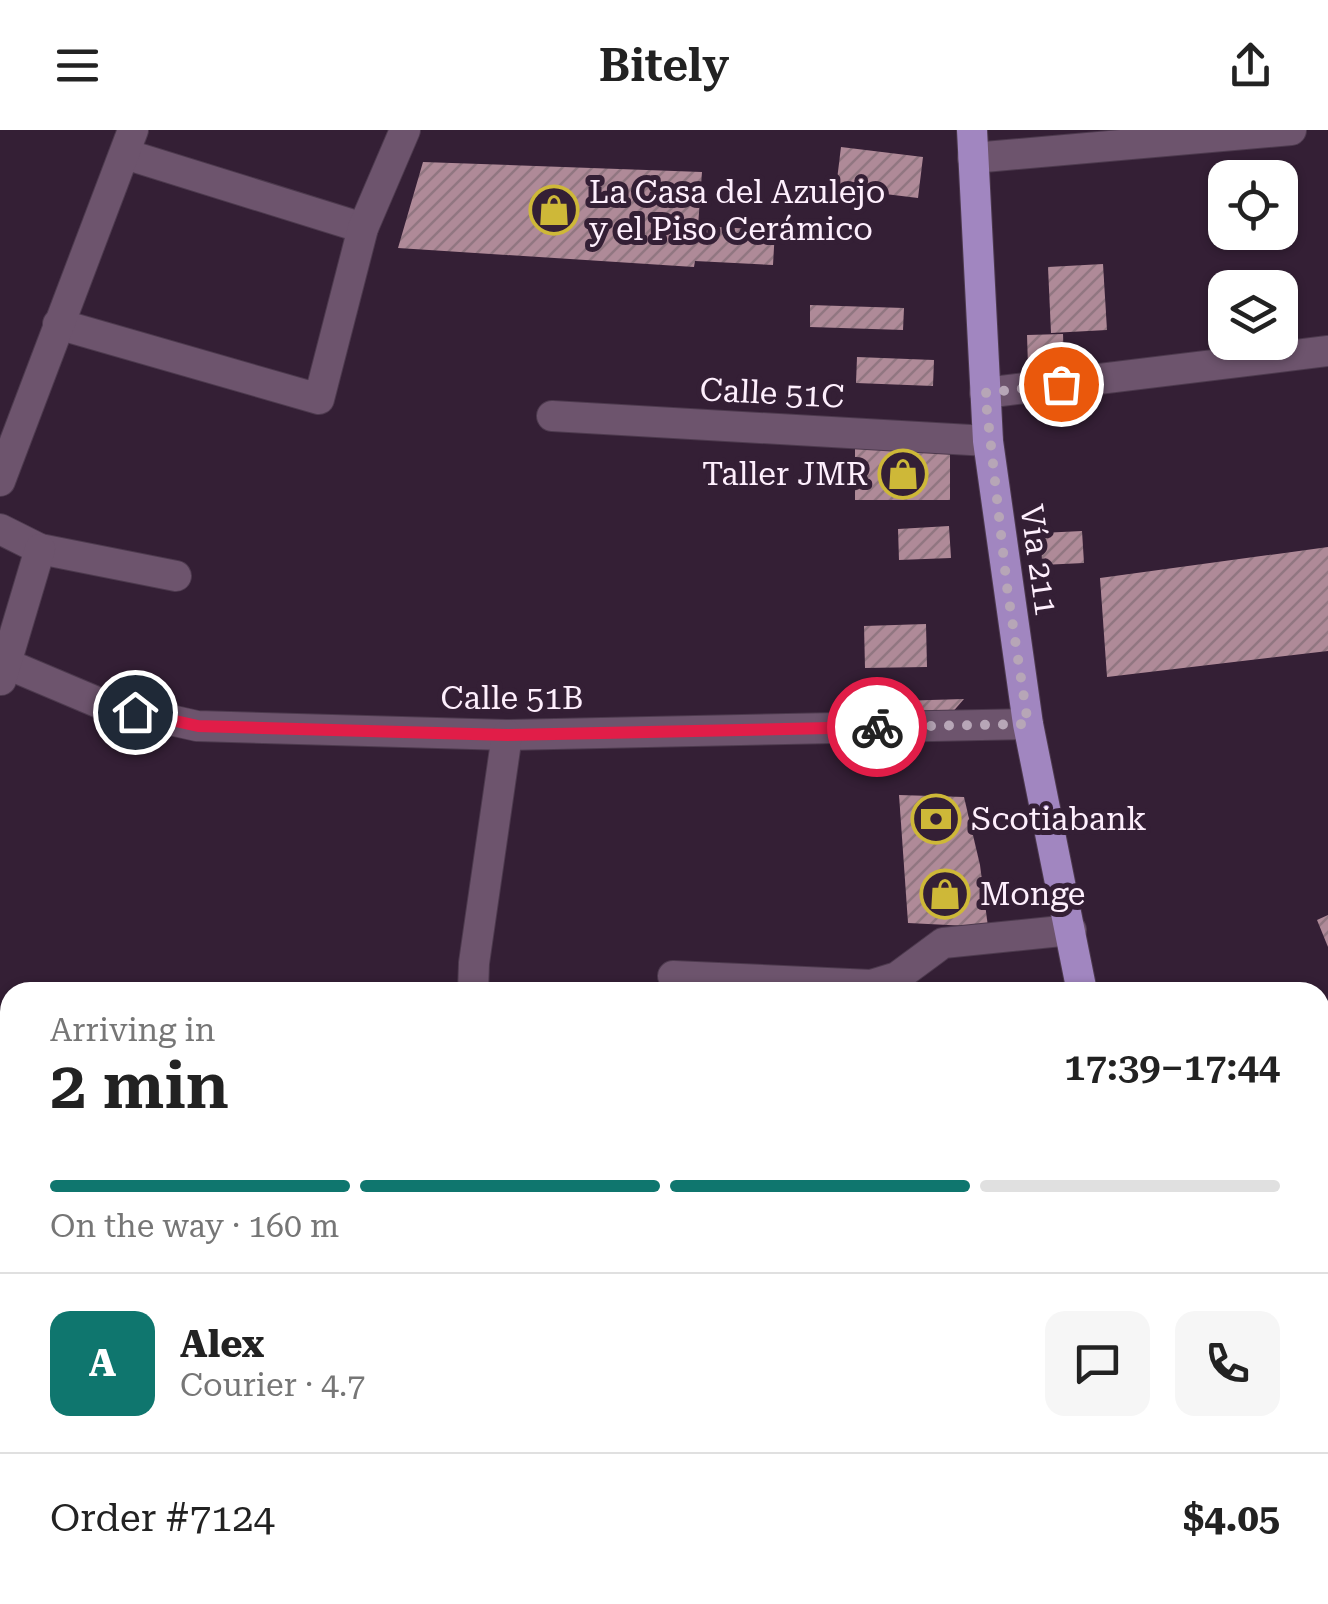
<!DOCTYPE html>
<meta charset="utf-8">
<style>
body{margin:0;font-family:"Roboto Serif",serif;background:#f6f6f6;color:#222;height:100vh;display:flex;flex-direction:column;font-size:38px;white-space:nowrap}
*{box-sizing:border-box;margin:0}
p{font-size:32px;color:#767676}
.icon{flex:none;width:55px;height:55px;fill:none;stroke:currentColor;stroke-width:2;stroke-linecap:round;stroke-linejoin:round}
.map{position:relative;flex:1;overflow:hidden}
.drawer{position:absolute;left:0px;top:852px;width:1330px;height:622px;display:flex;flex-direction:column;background:#fff;border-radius:30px 30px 0 0;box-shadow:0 2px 8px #0004}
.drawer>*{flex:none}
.controls{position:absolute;left:1208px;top:30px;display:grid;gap:20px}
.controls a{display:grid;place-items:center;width:90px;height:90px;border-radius:20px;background:#fff;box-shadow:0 2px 8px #0004;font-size:50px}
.pin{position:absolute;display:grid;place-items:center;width:85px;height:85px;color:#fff;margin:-42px;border:5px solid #fff;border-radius:50%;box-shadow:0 2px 10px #0007}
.courier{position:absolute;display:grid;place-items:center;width:100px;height:100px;margin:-50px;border:8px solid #e11d48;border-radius:50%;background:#fff;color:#222;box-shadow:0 2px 12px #0007}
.summary em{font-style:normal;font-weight:600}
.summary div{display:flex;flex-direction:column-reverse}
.summary{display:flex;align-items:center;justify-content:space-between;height:170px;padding:0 50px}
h1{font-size:65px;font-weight:600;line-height:75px}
.bar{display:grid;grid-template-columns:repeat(4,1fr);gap:15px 10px;align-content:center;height:120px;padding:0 50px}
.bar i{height:12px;border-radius:8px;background:#e0e0e0}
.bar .on{background:#0f766e}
.bar p{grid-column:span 4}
.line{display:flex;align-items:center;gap:25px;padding:0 50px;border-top:2px solid #e0e0e0}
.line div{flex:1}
.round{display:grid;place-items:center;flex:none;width:105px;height:105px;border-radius:20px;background:#f6f6f6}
header{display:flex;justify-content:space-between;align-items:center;height:130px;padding:0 50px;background:#fff;font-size:45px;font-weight:600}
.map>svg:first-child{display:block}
</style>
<header><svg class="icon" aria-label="menu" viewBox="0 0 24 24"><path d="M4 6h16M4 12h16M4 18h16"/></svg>Bitely<svg class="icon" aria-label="share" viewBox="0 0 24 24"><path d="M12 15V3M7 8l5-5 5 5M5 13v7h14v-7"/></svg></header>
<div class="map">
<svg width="1328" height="1474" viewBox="0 0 1328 1474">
<defs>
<pattern id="park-dots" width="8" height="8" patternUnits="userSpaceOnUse" patternTransform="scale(2.5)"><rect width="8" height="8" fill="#613838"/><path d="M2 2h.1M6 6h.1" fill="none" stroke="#795556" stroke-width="1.8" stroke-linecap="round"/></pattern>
<pattern id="building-hatch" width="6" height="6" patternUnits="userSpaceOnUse" patternTransform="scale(2.5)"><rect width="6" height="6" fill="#af8a98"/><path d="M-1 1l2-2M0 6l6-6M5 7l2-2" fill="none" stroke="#917681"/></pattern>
</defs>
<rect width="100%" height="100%" fill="#341f35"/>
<g fill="url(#park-dots)">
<path d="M0 1253 10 1255V1390L0 1391Z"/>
<path d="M732 1465H963L960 1474H731Z"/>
</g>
<g fill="url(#building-hatch)">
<path d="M841 17 923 27 918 68 836 58Z"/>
<path d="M423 32 702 42 698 96 775 100 773 135 695 131 694 137 398 118Z"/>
<path d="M1103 134 1107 200 1051 203 1048 137Z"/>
<path d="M810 175 904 178 903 200 810 197Z"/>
<path d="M1063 204 1064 236 1028 237 1027 205Z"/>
<path d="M857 227 934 230 933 256 856 253Z"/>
<rect x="855" y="319" width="95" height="51"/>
<path d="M949 396 951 428 899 430 898 399Z"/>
<path d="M1082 401 1084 433 1042 435 1041 403Z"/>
<path d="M1328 417V521L1107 547 1100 448Z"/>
<path d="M926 494 927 537 865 538 864 496Z"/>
<path d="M964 569 950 585H894L897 571Z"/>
<path d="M899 665 964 667 980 735 988 797 908 793Z"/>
<path d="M1328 785V817L1317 790Z"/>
<path d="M1328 939V1074L1320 1057V943Z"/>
<path d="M1328 1344V1474H1303L1302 1465H1320V1347Z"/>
<path d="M1175 1465H1254L1258 1474H1216L1213 1466 1195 1474H1179Z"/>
</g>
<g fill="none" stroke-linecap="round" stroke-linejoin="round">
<g stroke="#4d3a4e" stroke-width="32">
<g id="minor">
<path d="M125 24 363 98"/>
<path d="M973 28 1291 0"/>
<path d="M58 194 319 269 363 98 405 0"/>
<path d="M985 263 1328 221"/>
<path d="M552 286 988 311"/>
<path d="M0 351 133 0"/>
<path d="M0 399 40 419 176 446"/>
<path d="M7 534 104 575 197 596 507 605 1028 594"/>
<path d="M1 550 40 419"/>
<path d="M673 846 871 855 897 847 943 813 1071 800"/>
<path d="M473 862 474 833 507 605"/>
<path d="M1320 920 1328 916"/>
<path d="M0 962 10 963"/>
<path d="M0 1244 10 1246"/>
<path d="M243 1474 245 1465"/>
<path d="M720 1474 722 1465"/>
</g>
</g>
<g stroke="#4d3a4e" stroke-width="32">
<g id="major">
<path d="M972 0 988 311 1028 594 1082 862"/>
<path d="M1320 1248 1328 1245"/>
<path d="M1004 1474 1007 1465"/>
</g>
</g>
<use href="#minor" stroke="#6d546d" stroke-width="30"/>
<use href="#major" stroke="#a186c0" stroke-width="30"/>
</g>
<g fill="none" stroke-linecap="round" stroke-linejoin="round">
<path stroke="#b7a6b7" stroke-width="10" stroke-dasharray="0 18" d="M877 597 1028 594 1007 457 985 263 1061 254"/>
<path stroke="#e11d48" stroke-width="12" d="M135 582 198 596 507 605 877 597"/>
</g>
<defs>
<g id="shop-ring" transform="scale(2.5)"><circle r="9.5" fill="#341f35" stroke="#ceb838" stroke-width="1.5"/><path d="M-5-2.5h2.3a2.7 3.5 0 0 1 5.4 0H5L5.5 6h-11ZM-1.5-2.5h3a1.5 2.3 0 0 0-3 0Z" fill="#ceb838"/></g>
<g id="bank-ring" transform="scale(2.5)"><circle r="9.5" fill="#341f35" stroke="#ceb838" stroke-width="1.5"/><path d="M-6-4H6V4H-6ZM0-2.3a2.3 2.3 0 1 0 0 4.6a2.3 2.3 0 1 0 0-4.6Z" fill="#ceb838"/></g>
</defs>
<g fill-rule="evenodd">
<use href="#shop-ring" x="554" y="80"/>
<use href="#shop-ring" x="903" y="344"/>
<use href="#bank-ring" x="936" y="689"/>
<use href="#shop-ring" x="945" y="764"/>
</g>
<g text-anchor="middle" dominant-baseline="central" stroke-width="10" stroke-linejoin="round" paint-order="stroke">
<g font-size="32" fill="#feeffd" stroke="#341f35" text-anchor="start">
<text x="589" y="62">La Casa del Azulejo<tspan x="589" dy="37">y el Piso Cerámico</tspan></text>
<text x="868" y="344" text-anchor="end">Taller JMR</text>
<text x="971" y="689">Scotiabank</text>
<text x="980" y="764">Monge</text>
</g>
<g font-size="32" fill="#feeffd" stroke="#341f35">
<text transform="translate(772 263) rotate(3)">Calle 51C</text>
<text transform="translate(1039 430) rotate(82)">Vía 211</text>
<text x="512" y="568">Calle 51B</text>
</g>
</g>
</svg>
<div class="controls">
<a><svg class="icon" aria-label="locate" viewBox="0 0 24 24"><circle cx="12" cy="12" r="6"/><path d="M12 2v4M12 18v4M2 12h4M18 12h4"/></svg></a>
<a><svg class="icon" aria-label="layers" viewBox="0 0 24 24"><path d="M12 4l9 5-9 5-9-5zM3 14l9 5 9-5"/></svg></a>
</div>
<div class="pin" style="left:1061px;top:254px;background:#ea580c"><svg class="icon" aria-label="bag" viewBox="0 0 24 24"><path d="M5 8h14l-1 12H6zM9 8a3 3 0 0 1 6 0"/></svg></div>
<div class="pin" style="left:135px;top:582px;background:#1f2937"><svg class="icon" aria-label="home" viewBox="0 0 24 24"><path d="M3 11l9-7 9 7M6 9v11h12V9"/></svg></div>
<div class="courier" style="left:877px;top:597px"><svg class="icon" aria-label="bike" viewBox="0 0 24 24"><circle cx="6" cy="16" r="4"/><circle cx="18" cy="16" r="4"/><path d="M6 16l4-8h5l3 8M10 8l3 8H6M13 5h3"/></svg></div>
<section class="drawer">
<div class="summary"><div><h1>2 min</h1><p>Arriving in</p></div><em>17:39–17:44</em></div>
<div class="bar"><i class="on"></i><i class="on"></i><i class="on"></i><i></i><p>On the way · 160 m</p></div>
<div class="line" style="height:180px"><b class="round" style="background:#0f766e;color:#fff">A</b><div><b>Alex</b><p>Courier · 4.7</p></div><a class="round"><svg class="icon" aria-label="chat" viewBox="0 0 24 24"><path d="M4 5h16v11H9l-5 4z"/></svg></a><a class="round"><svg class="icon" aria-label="phone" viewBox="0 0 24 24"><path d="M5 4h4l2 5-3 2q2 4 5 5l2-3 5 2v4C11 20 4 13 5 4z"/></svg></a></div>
<div class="line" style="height:130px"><div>Order #7124</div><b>$4.05</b></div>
</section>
</div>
